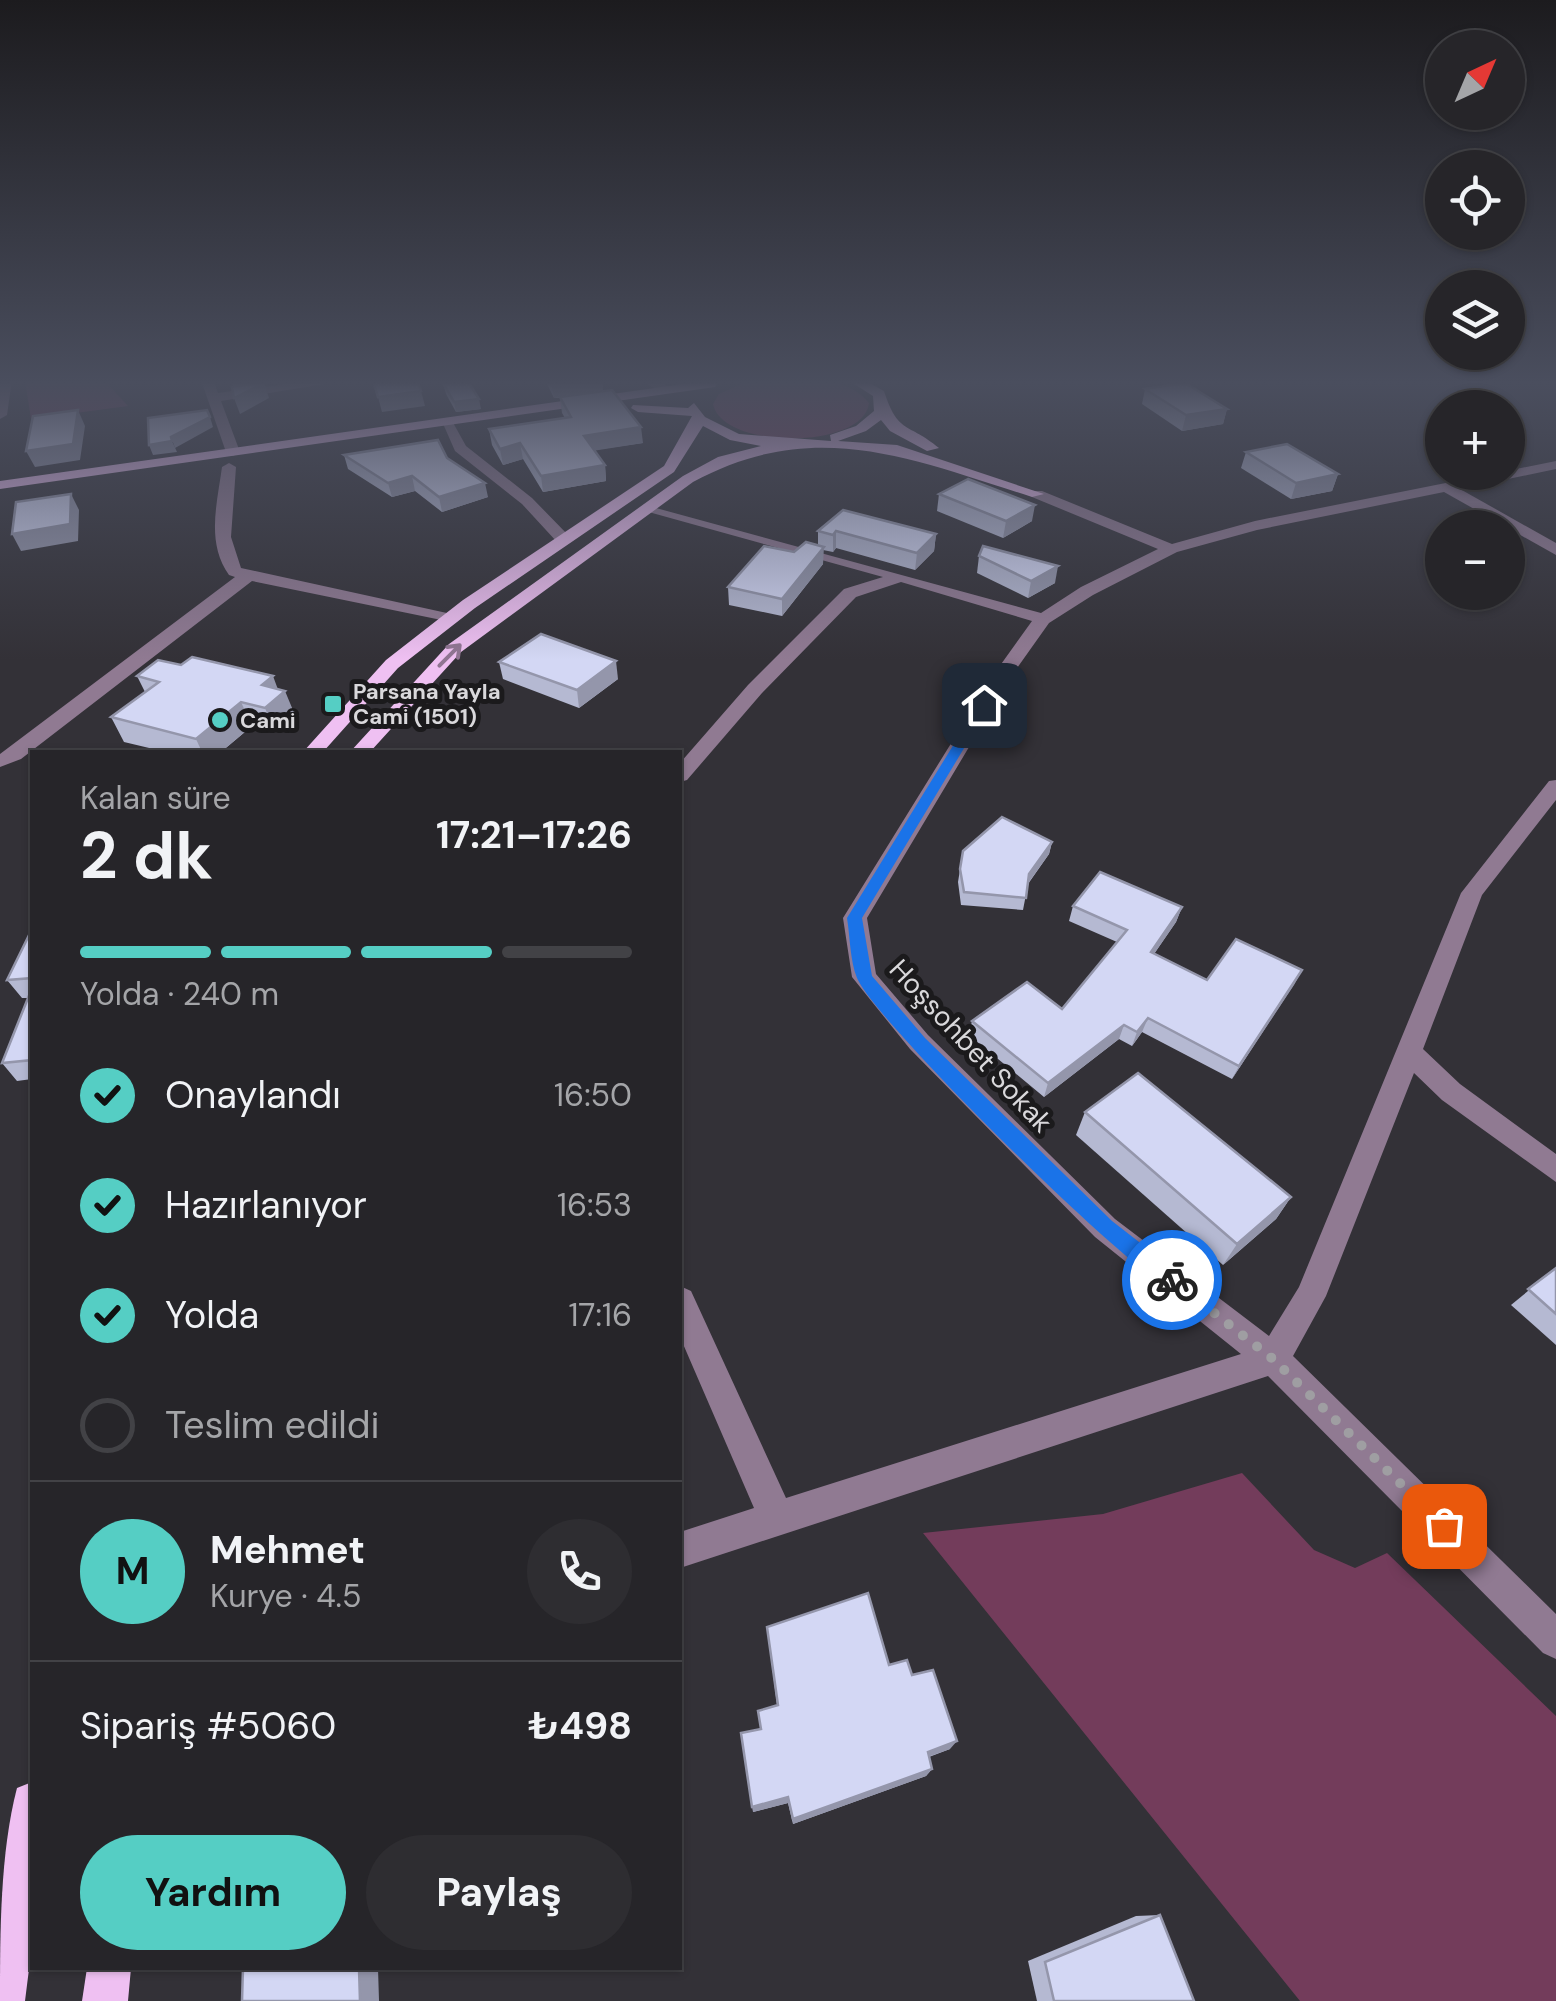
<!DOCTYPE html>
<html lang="tr">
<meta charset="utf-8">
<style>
body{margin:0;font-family:"DM Sans",sans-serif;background:#2e2d31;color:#f1f3f6;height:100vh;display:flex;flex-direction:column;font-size:38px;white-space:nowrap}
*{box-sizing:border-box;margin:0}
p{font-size:32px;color:#a4a5a8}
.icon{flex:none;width:55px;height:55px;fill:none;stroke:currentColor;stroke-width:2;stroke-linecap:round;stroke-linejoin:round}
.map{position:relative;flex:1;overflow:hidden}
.sheet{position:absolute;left:30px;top:750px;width:652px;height:1220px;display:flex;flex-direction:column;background:#262529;border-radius:0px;box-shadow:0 2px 8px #0004,0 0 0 2px #424246}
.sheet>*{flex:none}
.needle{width:65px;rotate:44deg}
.tools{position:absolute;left:1425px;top:30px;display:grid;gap:20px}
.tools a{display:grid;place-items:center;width:100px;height:100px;border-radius:50%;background:#262529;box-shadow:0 2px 8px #0004,0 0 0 2px #424246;font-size:50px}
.pin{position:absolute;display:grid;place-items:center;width:85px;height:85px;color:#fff;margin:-42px;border-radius:20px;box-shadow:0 5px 15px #0006}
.courier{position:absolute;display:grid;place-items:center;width:100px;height:100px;margin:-50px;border:8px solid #1a73e8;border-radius:50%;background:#fff;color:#222;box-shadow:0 2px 12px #0007}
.headline em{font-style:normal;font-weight:700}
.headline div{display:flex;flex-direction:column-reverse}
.headline{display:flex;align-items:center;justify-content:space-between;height:170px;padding:0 50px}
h1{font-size:65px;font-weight:700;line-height:75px}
.bar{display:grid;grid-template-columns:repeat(4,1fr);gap:15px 10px;align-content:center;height:120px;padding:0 50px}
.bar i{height:12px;border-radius:8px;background:#424246}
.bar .selected{background:#55cec4}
.bar p{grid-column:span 4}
.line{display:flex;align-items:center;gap:25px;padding:0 50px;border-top:2px solid #424246}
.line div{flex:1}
.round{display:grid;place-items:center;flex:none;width:105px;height:105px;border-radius:52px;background:#2e2d31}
ol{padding:0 50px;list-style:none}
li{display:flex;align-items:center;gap:30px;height:110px}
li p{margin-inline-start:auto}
li .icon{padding:10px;border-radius:50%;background:#55cec4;color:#111;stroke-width:4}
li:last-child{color:#a4a5a8}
li i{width:55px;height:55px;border:5px solid #424246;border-radius:50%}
.action{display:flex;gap:20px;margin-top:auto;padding:20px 50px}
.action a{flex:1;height:115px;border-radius:60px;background:#55cec4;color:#111;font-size:40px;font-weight:700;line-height:115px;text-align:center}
.action a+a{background:#2e2d31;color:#f1f3f6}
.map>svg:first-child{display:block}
</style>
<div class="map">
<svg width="1556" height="2001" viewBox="0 0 1556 2001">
<rect width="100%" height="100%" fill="#333137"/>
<g fill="#733c5b">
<path d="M25 380H104L128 406 31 419Z"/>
<path d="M750 380C789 380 842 370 869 403 864 450 722 450 713 404L719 394Z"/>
<path d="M1242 1473 1314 1550 1355 1568 1387 1553 1556 1716V2001H1300L923 1533 1103 1514Z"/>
</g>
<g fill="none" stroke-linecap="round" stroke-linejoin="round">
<g fill="#907a92" fill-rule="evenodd">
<path d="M0 380H12L7 415 0 419Z"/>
<path d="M201 380H213L218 393 314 380H349L221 401 240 452 233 456 226 452Z"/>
<path d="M639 380H656L675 390 664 393Z"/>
<path d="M441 419H451L466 446 532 498 569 536V542H557L522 504 455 451Z"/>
<path d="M1556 461V469L1460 489 1556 543V555L1444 492 1257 530 1177 552 1093 595 1049 623 1012 675 867 918 876 974 928 1035 1115 1219 1269 1336 1299 1287 1461 893 1549 781 1556 780V800L1482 895 1423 1049 1460 1084 1556 1154V1182L1442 1100 1414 1073 1326 1296 1293 1356 1556 1614V1659L1543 1653 1268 1376 680 1568V1532L754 1508 680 1337V1286L691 1291 786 1498 1241 1354 1095 1237 910 1049 852 977 843 918 994 674 1032 621 901 582 856 597 762 693 687 780 680 782V763L748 685 844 589 883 577 645 511V505L1041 613 1081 587 1158 549 1032 497V491H1042L1172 544 1255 521Z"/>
<path d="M229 463 236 467 231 537 241 568 456 615V623L252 581 21 759 0 767V754L235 577 229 575C206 543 217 504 222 467Z"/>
</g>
<g fill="#efc0f2" fill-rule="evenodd">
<path d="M711 380 717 384 715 387 0 489V481Z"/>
<path d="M848 380H864L884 391C898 435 908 422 939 448L927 451 890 431 881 420 866 431 838 441 897 445 1044 494 1032 497C912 459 814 416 693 482L461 652 370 752H350L449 644 683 476 718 457 761 446 730 440 703 426 674 472 475 608 398 668 323 752H303L386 660 463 600 664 466 692 416 638 412 631 408 633 405 688 408 694 403 705 417 739 434 831 441 830 435 856 426 874 411 873 396Z"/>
<path d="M32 1782V1945L25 2001H0C0 1933 0 1853 17 1788Z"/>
<path d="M87 1968H131L128 2001H82Z"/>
</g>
</g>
<g fill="#b5b9d2">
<path d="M545 380H602L603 391 643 443 594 450 605 465 606 481 543 492 523 459 503 465 492 445 489 429 565 418 562 413 560 398H554Z"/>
<path d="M443 383 481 409 456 412 446 394Z"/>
<path d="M1145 389 1227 409 1223 424 1182 431 1142 404Z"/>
<path d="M1246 452 1338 474 1332 491 1291 499 1241 468Z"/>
<path d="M344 455 447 458 488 497 442 512 415 491 392 497 348 469Z"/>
<path d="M939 494 1032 521 1003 538 937 511Z"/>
<path d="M818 531 936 534 934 551 915 570 836 548 833 552 823 550V564L782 616 729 605 728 587 794 552 818 546Z"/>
<path d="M979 556 1055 583 1028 598 977 573Z"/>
<path d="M499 662 618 679 579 708 503 679Z"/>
<path d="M137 676 278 689 295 715 275 732 252 726 221 752H166L124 742 111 717 145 692Z"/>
<path d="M1052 842 1049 854 1028 884 1023 910 961 905 958 882 963 851Z"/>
<path d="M1073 906 1182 907 1176 922 1154 954 1207 980 1302 970 1232 1079 1142 1032 1132 1046 1119 1039 1044 1097 969 1035 972 1021 1062 1009 1117 942 1069 921Z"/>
<path d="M32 929V1079L17 1081 2 1063 28 998H22L7 980Z"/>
<path d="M1085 1112 1291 1197 1276 1219 1223 1265 1076 1135Z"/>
<path d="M1556 1268V1345L1511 1305Z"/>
<path d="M767 1627 889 1665 912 1675 950 1749 929 1757 932 1769 926 1776 793 1824 788 1803 753 1812 760 1729 777 1705Z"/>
<path d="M1160 1915 1194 2001H1037L1028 1961 1136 1916Z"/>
</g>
<g fill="#9496ab">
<path d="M231 380H262L263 383 233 387Z"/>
<path d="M591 380H602L603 392 554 398 552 386Z"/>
<path d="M264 383 269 398 240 414 234 398Z"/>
<path d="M421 391 425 406 382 412 378 397Z"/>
<path d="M479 399 481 409 456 412 454 402Z"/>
<path d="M1227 409 1223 424 1182 431 1186 415Z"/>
<path d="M78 410 85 426 80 460 35 467 26 451Z"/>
<path d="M210 417 213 427 175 448 171 437Z"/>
<path d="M641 427 643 443 586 452 584 436Z"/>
<path d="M172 441 177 452 153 455 149 445Z"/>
<path d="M520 443 523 459 503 465 500 449Z"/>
<path d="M605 465 606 481 543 492 541 476Z"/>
<path d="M1338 474 1332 491 1291 499 1296 483Z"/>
<path d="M412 476 415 491 392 497 388 483Z"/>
<path d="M485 483 488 497 442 512 439 497Z"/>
<path d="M71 494 79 510 78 541 21 551 12 534Z"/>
<path d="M1035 505 1032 521 1003 538 1006 521Z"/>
<path d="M836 531V548L833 552V535Z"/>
<path d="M936 534 934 551 915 570 917 553Z"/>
<path d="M824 547 823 564 782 616V599Z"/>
<path d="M1058 566 1055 583 1028 598 1031 581Z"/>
<path d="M616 661 618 679 579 708 577 690Z"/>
<path d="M273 676 280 695 285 691 295 715 275 732 265 708 262 685Z"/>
<path d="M241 702 252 726 221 752H202L196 739Z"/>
<path d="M1052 842 1049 854 1026 886 1029 874Z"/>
<path d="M1182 907 1176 922 1145 967 1151 952Z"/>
<path d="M1302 970 1294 985 1232 1079 1239 1066Z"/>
<path d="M1148 1018 1142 1032 1132 1046 1137 1032Z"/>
<path d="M1124 1025 1119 1039 1044 1097 1048 1083Z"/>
<path d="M1291 1197 1276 1219 1223 1265 1237 1244Z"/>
<path d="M957 1741 950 1749 922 1759 928 1752Z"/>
<path d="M932 1769 926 1776 793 1824V1819Z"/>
<path d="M788 1797V1803L753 1812 752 1807Z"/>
<path d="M359 1968H378L379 2001H360Z"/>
</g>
<g fill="#d3d7f4" stroke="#9496ab" stroke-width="2.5">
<path d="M373 380H417L421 391 378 397Z"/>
<path d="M467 380 479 399 454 402 443 383Z"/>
<path d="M550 380H591L552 386Z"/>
<path d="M263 382 264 383 234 398 232 387Z"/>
<path d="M1185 383 1227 409 1186 415 1145 389Z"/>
<path d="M612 390 641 427 584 436 605 465 541 476 520 443 500 449 489 429 571 417 560 397Z"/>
<path d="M78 410 73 444 26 451 33 416Z"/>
<path d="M207 410 210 417 171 437 172 441 149 445 148 418Z"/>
<path d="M438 440 447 458 485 483 439 497 412 476 388 483 344 455Z"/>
<path d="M1287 444 1338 474 1296 483 1246 452Z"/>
<path d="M968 479 1035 505 1006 521 939 494Z"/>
<path d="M71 494 70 524 12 534 16 502Z"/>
<path d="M843 510 936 534 917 553 836 531 833 535 818 531Z"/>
<path d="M806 542 824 547 782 599 728 587 764 546 794 552Z"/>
<path d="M983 546 1058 566 1031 581 979 556Z"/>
<path d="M541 634 616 661 577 690 499 662Z"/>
<path d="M192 657 273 676 262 685 285 691 265 708 241 702 196 739 111 717 159 682 137 676 158 660 181 665Z"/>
<path d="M1002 817 1052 842 1029 874 1026 898 964 892 960 869 963 851Z"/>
<path d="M1100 872 1182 907 1151 952 1207 980 1236 939 1302 970 1239 1066 1148 1018 1137 1032 1124 1025 1048 1083 972 1021 1027 982 1062 1009 1127 930 1073 906Z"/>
<path d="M32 929V978L7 980Z"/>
<path d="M32 988V1060L2 1063Z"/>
<path d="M1138 1073 1291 1197 1237 1244 1085 1112Z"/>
<path d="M1556 1268V1314L1528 1289Z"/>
<path d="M868 1593 889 1665 907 1660 912 1675 933 1670 957 1741 928 1752 932 1769 793 1819 788 1797 752 1807 741 1733 761 1729 758 1711 778 1705 767 1627Z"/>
<path d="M1160 1915 1194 2001H1054L1045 1962Z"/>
<path d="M243 1968H359L360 2001H242Z"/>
</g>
<defs><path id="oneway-shaft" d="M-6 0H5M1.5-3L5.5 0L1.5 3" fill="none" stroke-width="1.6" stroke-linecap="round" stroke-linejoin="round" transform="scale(2.5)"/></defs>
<use stroke="#907592" href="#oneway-shaft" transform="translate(450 655) rotate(-45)"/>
<linearGradient id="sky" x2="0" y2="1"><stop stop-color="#1c1b1e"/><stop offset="0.58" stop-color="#4a4e5e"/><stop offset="1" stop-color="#4a4e5e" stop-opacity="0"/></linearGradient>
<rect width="1556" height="660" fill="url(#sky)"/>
<path fill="#1a73e8" d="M984 701 990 705 862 918 872 976 925 1038 1112 1221 1179 1273 1182 1280 1172 1289C1130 1273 874 1020 857 978 850 961 850 936 847 918L978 705Z"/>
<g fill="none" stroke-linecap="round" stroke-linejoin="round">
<path stroke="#9f9ea2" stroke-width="10" stroke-dasharray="0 18" d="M1172 1280 1273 1359 1444 1526"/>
</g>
<g fill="#55cec4" stroke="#1b1a1c" stroke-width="4">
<rect x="323" y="694" width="20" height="20" rx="5"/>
<circle cx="220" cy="720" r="10"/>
</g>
<g text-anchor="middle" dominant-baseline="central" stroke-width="10" stroke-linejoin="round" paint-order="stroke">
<g font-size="22" font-weight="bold" fill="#d9d8db" stroke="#1b1a1c" text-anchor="start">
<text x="353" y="691">Parsana Yayla<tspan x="353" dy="25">Cami (1501)</tspan></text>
<text x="240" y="720">Cami</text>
</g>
<g font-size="28" fill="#d9d8db" stroke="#1b1a1c">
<text transform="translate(971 1046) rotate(47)">Hoşsohbet Sokak</text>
</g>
</g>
</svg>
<div class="tools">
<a><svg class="needle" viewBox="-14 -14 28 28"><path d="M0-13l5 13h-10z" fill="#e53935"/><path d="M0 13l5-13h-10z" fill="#a4a5a8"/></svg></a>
<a><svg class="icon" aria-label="locate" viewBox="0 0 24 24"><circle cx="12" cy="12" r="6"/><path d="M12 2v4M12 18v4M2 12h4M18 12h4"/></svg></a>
<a><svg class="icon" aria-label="layers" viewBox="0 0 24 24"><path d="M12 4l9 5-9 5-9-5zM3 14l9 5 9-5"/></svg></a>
<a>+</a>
<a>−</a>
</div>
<div class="pin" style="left:1444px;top:1526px;background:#ea580c"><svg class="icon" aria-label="bag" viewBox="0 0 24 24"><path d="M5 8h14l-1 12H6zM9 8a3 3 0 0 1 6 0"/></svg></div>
<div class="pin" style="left:984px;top:705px;background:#1f2937"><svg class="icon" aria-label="home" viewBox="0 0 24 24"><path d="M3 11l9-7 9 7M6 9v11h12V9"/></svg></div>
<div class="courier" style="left:1172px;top:1280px"><svg class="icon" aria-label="bike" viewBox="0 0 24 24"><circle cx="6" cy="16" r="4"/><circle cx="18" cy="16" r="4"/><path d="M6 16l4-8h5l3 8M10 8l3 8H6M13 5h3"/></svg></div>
<section class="sheet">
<div class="headline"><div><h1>2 dk</h1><p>Kalan süre</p></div><em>17:21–17:26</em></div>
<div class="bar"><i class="selected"></i><i class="selected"></i><i class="selected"></i><i></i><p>Yolda · 240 m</p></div>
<ol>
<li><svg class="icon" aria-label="check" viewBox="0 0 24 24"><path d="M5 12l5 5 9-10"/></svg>Onaylandı<p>16:50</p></li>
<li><svg class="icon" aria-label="check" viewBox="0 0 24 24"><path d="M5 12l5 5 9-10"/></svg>Hazırlanıyor<p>16:53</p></li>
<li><svg class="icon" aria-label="check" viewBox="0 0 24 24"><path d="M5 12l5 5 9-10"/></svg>Yolda<p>17:16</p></li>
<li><i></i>Teslim edildi</li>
</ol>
<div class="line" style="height:180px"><b class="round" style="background:#55cec4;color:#111">M</b><div><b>Mehmet</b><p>Kurye · 4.5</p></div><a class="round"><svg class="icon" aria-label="phone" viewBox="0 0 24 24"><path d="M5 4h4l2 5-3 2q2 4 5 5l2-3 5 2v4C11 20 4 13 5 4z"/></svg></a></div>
<div class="line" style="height:130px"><div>Sipariş #5060</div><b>₺498</b></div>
<div class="action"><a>Yardım</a><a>Paylaş</a></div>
</section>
</div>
